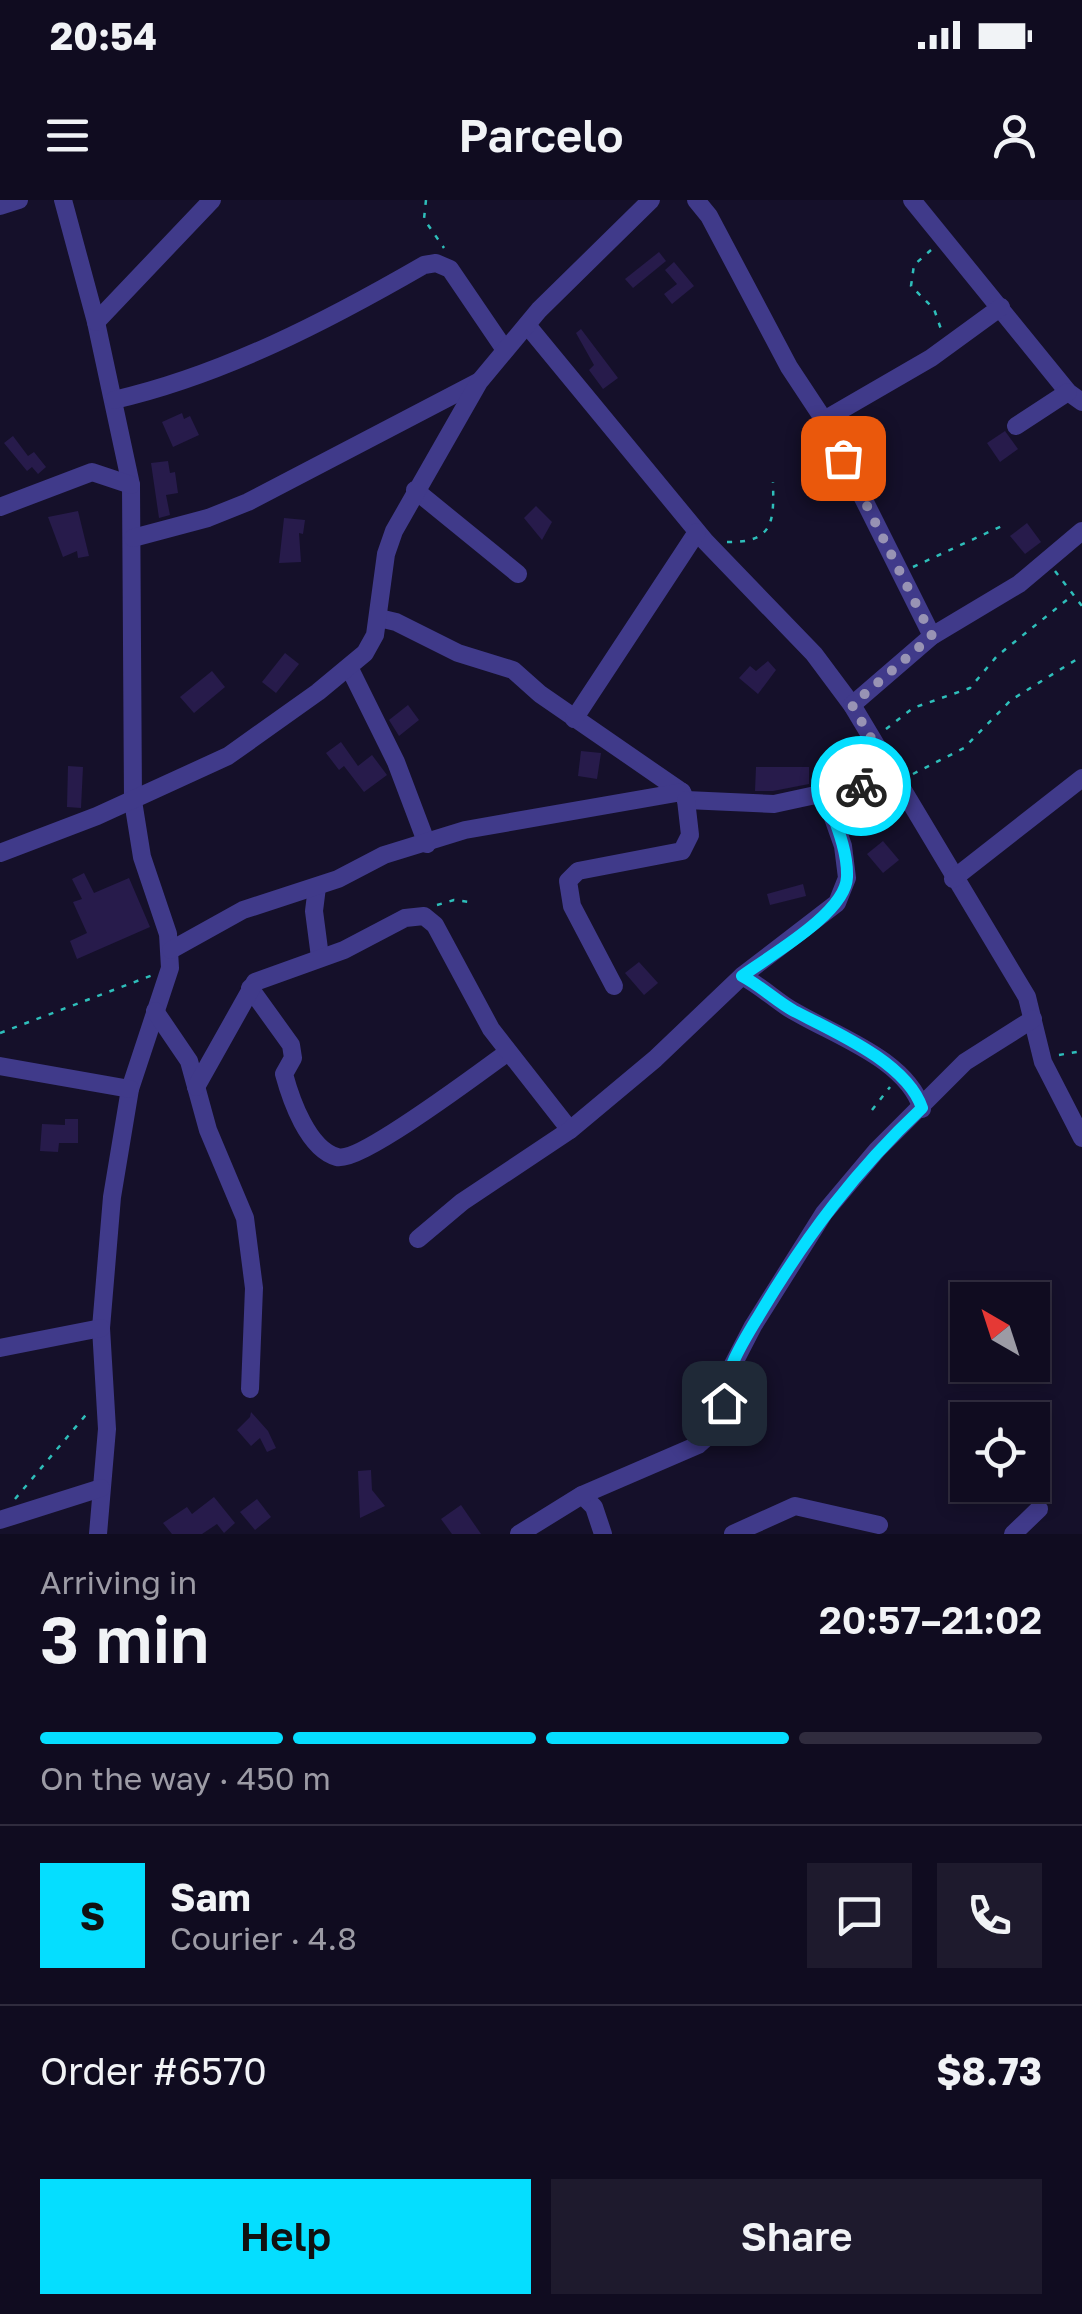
<!DOCTYPE html>
<meta charset="utf-8">
<style>
body{margin:0;font-family:"Golos Text",sans-serif;background:#1e1a2d;color:#f1f3f6;height:100vh;display:flex;flex-direction:column;font-size:38px;white-space:nowrap}
*{box-sizing:border-box;margin:0}
p{font-size:32px;color:#9c9ba5}
.icon{flex:none;width:55px;height:55px;fill:none;stroke:currentColor;stroke-width:2;stroke-linecap:round;stroke-linejoin:round}
.map{position:relative;height:1334px;overflow:hidden}
.details{display:flex;flex-direction:column;background:#100c20;flex:1}
.details>*{flex:none}
.needle{width:65px;rotate:321deg}
.buttons{position:absolute;left:950px;top:1082px;display:grid;gap:20px}
.buttons a{display:grid;place-items:center;width:100px;height:100px;border-radius:0px;background:#100c20;box-shadow:0 5px 15px #0003,0 0 0 2px #302c3e;font-size:50px}
.pin{position:absolute;display:grid;place-items:center;width:85px;height:85px;color:#fff;margin:-42px;border-radius:20px;box-shadow:0 5px 15px #0006}
.courier{position:absolute;display:grid;place-items:center;width:100px;height:100px;margin:-50px;border:8px solid #05deff;border-radius:50%;background:#fff;color:#222;box-shadow:0 2px 12px #0007}
.headline em{font-style:normal;font-weight:600}
.headline div{display:flex;flex-direction:column-reverse}
.headline{display:flex;align-items:center;justify-content:space-between;height:170px;padding:0 40px}
h1{font-size:65px;font-weight:600;line-height:75px}
.bar{display:grid;grid-template-columns:repeat(4,1fr);gap:15px 10px;align-content:center;height:120px;padding:0 40px}
.bar i{height:12px;border-radius:8px;background:#302c3e}
.bar .selected{background:#05deff}
.bar p{grid-column:span 4}
.line{display:flex;align-items:center;gap:25px;padding:0 40px;border-top:2px solid #302c3e}
.line div{flex:1}
.round{display:grid;place-items:center;flex:none;width:105px;height:105px;border-radius:0px;background:#1e1a2d}
.cta{display:flex;gap:20px;margin-top:auto;padding:20px 40px}
.cta a{flex:1;height:115px;border-radius:0px;background:#05deff;color:#111;font-size:40px;font-weight:600;line-height:115px;text-align:center}
.cta a+a{background:#1e1a2d;color:#f1f3f6}
.status{display:flex;justify-content:space-between;align-items:center;height:70px;padding:0 50px;background:#100c20;direction:ltr}
.status svg{height:28px;fill:currentColor}
header{display:flex;justify-content:space-between;align-items:center;height:130px;padding:0 40px;background:#100c20;font-size:45px;font-weight:600}
.map>svg:first-child{display:block}
</style>
<div class="status"><b>20:54</b><svg viewBox="0 0 49 12"><path d="M0 12V9h3v3zM5 12V6h3v6zM10 12V3h3v9zM15 12V0h3v12zM26 1h20v11H26zM47 4h2v5h-2z"/></svg></div>
<header><svg class="icon" aria-label="menu" viewBox="0 0 24 24"><path d="M4 6h16M4 12h16M4 18h16"/></svg>Parcelo<svg class="icon" aria-label="person" viewBox="0 0 24 24"><circle cx="12" cy="8" r="4"/><path d="M4 21q1-7 8-7t8 7"/></svg></header>
<div class="map">
<svg width="1082" height="1334" viewBox="0 0 1082 1334">
<rect width="100%" height="100%" fill="#15102a"/>
<g fill="#271b4b">
<path d="M659 52 666 61 633 88 625 79Z"/>
<path d="M674 62 694 86 672 104 664 94 677 84 665 70Z"/>
<path d="M581 129 618 178 603 189 589 170 594 165 576 133Z"/>
<path d="M182 213 184 219 190 216 199 235 173 247 162 222Z"/>
<path d="M1005 231 1018 249 1000 262 987 243Z"/>
<path d="M13 236 28 256 34 252 46 267 38 274 32 267 27 271 4 243Z"/>
<path d="M168 261 170 273 175 272 178 293 166 295 170 315 159 318 151 263Z"/>
<path d="M536 306 552 322 542 340 524 318Z"/>
<path d="M78 311 89 356 78 358 77 351 63 357 48 317Z"/>
<path d="M284 318 305 320 303 334 299 333 301 362 279 363Z"/>
<path d="M1027 323 1041 342 1025 354 1010 336Z"/>
<path d="M285 453 299 464 276 493 262 482Z"/>
<path d="M768 461 776 470 758 494 739 478 750 466 756 471Z"/>
<path d="M212 471 225 487 194 513 180 497Z"/>
<path d="M408 505 419 520 399 536 389 520Z"/>
<path d="M341 542 358 566 372 555 387 575 364 592 344 566 339 570 326 553Z"/>
<path d="M581 551 601 553 597 579 578 576Z"/>
<path d="M68 566 83 567 81 608 67 607Z"/>
<path d="M756 567H809V584L773 591H755Z"/>
<path d="M883 641 899 660 883 673 867 654Z"/>
<path d="M84 673 94 693 129 678 150 727 77 759 70 741 87 733 73 702 82 699 72 679Z"/>
<path d="M803 684 806 696 770 705 767 694Z"/>
<path d="M639 762 658 783 644 795 625 773Z"/>
<path d="M65 919H78V943H59L58 952 40 951 42 924 65 925Z"/>
<path d="M251 1212 268 1231 276 1248 267 1252 260 1238 251 1246 237 1230 250 1217Z"/>
<path d="M371 1270 372 1290 385 1306 360 1318 358 1271Z"/>
<path d="M214 1297 235 1323 224 1333 217 1324 202 1334H172L163 1323 187 1307 192 1314Z"/>
<path d="M257 1299 271 1317 255 1330 240 1312Z"/>
<path d="M461 1305 481 1334H452L441 1319Z"/>
</g>
<g fill="none" stroke-linecap="round" stroke-linejoin="round">
<g stroke="#2ebeba" stroke-width="2.5" stroke-dasharray="5 8" stroke-linecap="butt">
<path d="M426 0 424 19 444 48"/>
<path d="M931 50 914 65 911 86 934 109 942 132"/>
<path d="M727 342C774 343 774 321 773 282"/>
<path d="M913 367 1004 325"/>
<path d="M1055 371 1082 406"/>
<path d="M886 529 913 508 970 488 997 456 1073 395"/>
<path d="M913 574 964 548 1011 500 1082 456"/>
<path d="M437 705 454 700 470 702"/>
<path d="M0 833 153 775"/>
<path d="M1059 855 1082 851"/>
<path d="M872 910 890 887"/>
<path d="M15 1299 90 1210"/>
</g>
<g stroke="#403a8a" stroke-width="18">
<path d="M63 0 96 122 131 285 133 601 142 657 168 734 170 768 130 889 112 997 101 1128 107 1229 98 1334"/>
<path d="M696 0 709 16 789 167 824 220 932 436"/>
<path d="M912 0 1068 192 1082 202"/>
<path d="M0 6 19 0"/>
<path d="M96 122 212 0"/>
<path d="M527 125 705 341 814 454 852 505 1027 797 1043 862 1082 938"/>
<path d="M114 200C223 175 327 121 424 65L436 63 450 69 505 150"/>
<path d="M824 220 931 158 1001 107"/>
<path d="M1016 226 1068 192"/>
<path d="M415 290 518 374"/>
<path d="M0 307 92 272 131 285"/>
<path d="M133 338 208 318 248 302 478 182"/>
<path d="M379 418 396 422 458 453 513 470 540 494 682 592"/>
<path d="M349 467 396 562 427 644"/>
<path d="M852 505 932 436 1019 384 1082 331"/>
<path d="M574 519 697 332"/>
<path d="M0 653 97 616 228 556 318 492 365 453 375 435 386 354 394 331 479 182 539 110 651 0"/>
<path d="M953 679 1082 578"/>
<path d="M317 687 314 711 320 757"/>
<path d="M171 750 243 710 338 679 384 655 465 630 682 592 686 600 774 604 894 578"/>
<path d="M742 776C759 785 772 797 787 807 829 834 906 857 922 909"/>
<path d="M614 786 572 706 568 681 578 671 682 651 690 635 686 600"/>
<path d="M250 788 291 845 293 858 284 874C291 900 308 949 337 957 360 963 483 870 508 852"/>
<path d="M155 811 189 861 208 930 245 1018 254 1088 250 1189"/>
<path d="M0 866 130 889"/>
<path d="M196 887 255 782 344 750 405 718 424 716 435 725 491 829 570 930"/>
<path d="M418 1039 462 1002 570 930 655 859 742 776 837 703 847 678 843 646 825 595"/>
<path d="M0 1148 101 1128"/>
<path d="M582 1295 594 1307 603 1334"/>
<path d="M0 1320 101 1288"/>
<path d="M519 1334 582 1295 698 1245 718 1227 726 1178 753 1126 824 1013 877 950 965 862 1033 819"/>
<path d="M733 1334 795 1306 879 1325"/>
<path d="M1013 1334 1039 1309"/>
</g>
</g>
<g fill="none" stroke-linecap="round" stroke-linejoin="round">
<path stroke="#9893b4" stroke-width="10" stroke-dasharray="0 18" d="M843 258 932 436 852 505 894 578 861 586"/>
<path stroke="#05deff" stroke-width="12" d="M724 1203C723 1171 745 1139 761 1112 807 1035 856 970 922 908 907 863 835 832 794 811 776 801 761 786 742 776 769 756 846 713 847 677 848 649 834 620 825 594L861 586"/>
</g>
</svg>
<div class="buttons">
<a><svg class="needle" viewBox="-14 -14 28 28"><path d="M0-13l5 13h-10z" fill="#e53935"/><path d="M0 13l5-13h-10z" fill="#9c9ba5"/></svg></a>
<a><svg class="icon" aria-label="locate" viewBox="0 0 24 24"><circle cx="12" cy="12" r="6"/><path d="M12 2v4M12 18v4M2 12h4M18 12h4"/></svg></a>
</div>
<div class="pin" style="left:843px;top:258px;background:#ea580c"><svg class="icon" aria-label="bag" viewBox="0 0 24 24"><path d="M5 8h14l-1 12H6zM9 8a3 3 0 0 1 6 0"/></svg></div>
<div class="pin" style="left:724px;top:1203px;background:#1f2937"><svg class="icon" aria-label="home" viewBox="0 0 24 24"><path d="M3 11l9-7 9 7M6 9v11h12V9"/></svg></div>
<div class="courier" style="left:861px;top:586px"><svg class="icon" aria-label="bike" viewBox="0 0 24 24"><circle cx="6" cy="16" r="4"/><circle cx="18" cy="16" r="4"/><path d="M6 16l4-8h5l3 8M10 8l3 8H6M13 5h3"/></svg></div>
</div>
<section class="details">
<div class="headline"><div><h1>3 min</h1><p>Arriving in</p></div><em>20:57–21:02</em></div>
<div class="bar"><i class="selected"></i><i class="selected"></i><i class="selected"></i><i></i><p>On the way · 450 m</p></div>
<div class="line" style="height:180px"><b class="round" style="background:#05deff;color:#111">S</b><div><b>Sam</b><p>Courier · 4.8</p></div><a class="round"><svg class="icon" aria-label="chat" viewBox="0 0 24 24"><path d="M4 5h16v11H9l-5 4z"/></svg></a><a class="round"><svg class="icon" aria-label="phone" viewBox="0 0 24 24"><path d="M5 4h4l2 5-3 2q2 4 5 5l2-3 5 2v4C11 20 4 13 5 4z"/></svg></a></div>
<div class="line" style="height:130px"><div>Order #6570</div><b>$8.73</b></div>
<div class="cta"><a>Help</a><a>Share</a></div>
</section>
